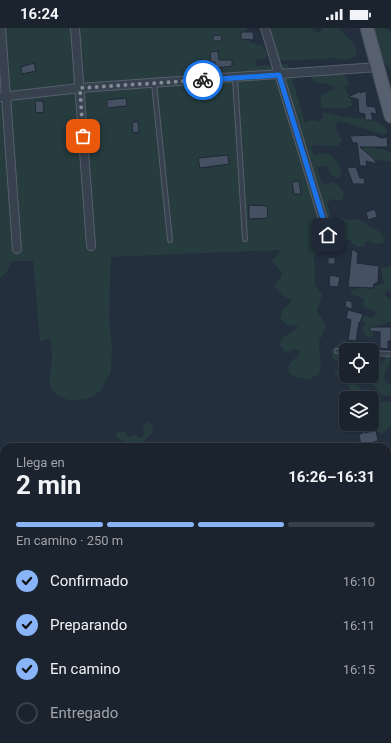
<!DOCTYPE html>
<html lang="es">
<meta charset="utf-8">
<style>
body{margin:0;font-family:Roboto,sans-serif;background:#282f3a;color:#f1f3f6;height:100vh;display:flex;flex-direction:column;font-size:15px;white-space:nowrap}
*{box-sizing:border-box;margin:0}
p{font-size:13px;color:#a0a4aa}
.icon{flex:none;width:22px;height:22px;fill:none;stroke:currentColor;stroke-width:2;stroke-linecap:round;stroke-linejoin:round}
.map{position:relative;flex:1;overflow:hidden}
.details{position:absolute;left:0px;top:415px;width:391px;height:300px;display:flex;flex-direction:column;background:#1b232e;border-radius:12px 12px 0 0;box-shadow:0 1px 3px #0004,0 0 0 1px #39404a}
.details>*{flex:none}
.controls{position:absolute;left:339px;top:315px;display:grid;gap:8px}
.controls a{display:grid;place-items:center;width:40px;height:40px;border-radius:6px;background:#1b232e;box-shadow:0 1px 3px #0004,0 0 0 1px #39404a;font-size:20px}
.pin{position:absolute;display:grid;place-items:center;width:34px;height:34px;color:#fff;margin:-17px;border-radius:8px;box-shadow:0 2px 6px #0006}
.courier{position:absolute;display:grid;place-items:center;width:40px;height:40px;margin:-20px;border:3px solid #1a73e8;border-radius:50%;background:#fff;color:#222;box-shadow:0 1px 5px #0007}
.head em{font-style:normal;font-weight:700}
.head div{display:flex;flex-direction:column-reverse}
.head{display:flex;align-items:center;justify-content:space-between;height:68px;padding:0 16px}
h1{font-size:26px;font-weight:700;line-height:30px}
.bar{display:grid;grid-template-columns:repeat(4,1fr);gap:6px 4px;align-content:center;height:48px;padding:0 16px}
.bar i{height:5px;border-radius:3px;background:#39404a}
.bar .current{background:#8ab4f8}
.bar p{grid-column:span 4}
ol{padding:0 16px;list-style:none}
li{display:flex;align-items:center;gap:12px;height:44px}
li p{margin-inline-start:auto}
li .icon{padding:4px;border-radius:50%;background:#8ab4f8;color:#111;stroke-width:4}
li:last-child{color:#a0a4aa}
li i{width:22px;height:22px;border:2px solid #39404a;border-radius:50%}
.status{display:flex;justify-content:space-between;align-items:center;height:28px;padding:0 20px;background:#1b232e;direction:ltr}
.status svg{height:11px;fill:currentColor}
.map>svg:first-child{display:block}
</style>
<div class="status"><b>16:24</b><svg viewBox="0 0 49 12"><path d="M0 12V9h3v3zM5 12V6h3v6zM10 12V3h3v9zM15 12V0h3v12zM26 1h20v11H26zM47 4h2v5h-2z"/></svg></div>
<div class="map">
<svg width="391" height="715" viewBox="0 0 391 715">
<rect width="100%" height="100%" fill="#242f3e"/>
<g fill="#263c3f">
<path d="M0 0H246L250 14 263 19 268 25 266 30 255 32 257 38 288 36 305 95C310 91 314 92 319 94L323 90 322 85C330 84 337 89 344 89 360 91 379 87 388 104L384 107 340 93 336 96V102L342 112 339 117C329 120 321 115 311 118L314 127 322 125 330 126 340 139 342 147 338 150 330 146 328 138 317 139 322 155 325 157 332 154 337 156 344 165 342 173 332 171 327 175 332 194 334 191 342 189 350 192 358 191 377 202 385 210 383 215 378 216 367 213 364 218C357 220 353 217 350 212L337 210 339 219 322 220 314 228 315 257 322 267 317 283 326 298 319 314 321 342 318 347 309 351 298 350 289 345 288 339 294 331 299 328 300 323 295 321 285 324 279 315C283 306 293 306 298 298L287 297 280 290 284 280 289 277 291 272 282 267 275 259 276 254 281 250 282 245 272 233 279 225 280 222 111 229 109 288 112 321 111 344 100 363 91 370 72 373 61 370 52 363 49 353 52 331 50 310 40 313 33 233H12L6 245 0 250Z"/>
<path d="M273 0H310L315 4H320L324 0H338L354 16 357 27 347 32 331 30 280 33 276 29 270 4Z"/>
<path d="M374 0H385L391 4V43L380 28Z"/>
<path d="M340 45C345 47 350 50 348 57L344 60 351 71 352 77 348 80H321V68L335 60 328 56 313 54 312 47Z"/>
<path d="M364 113 376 121H384L391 126V133L370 132 362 120V115Z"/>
<path d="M391 238V263H387L384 267 391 272V294L374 299H370L374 307 369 310 362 302 363 298 366 297 362 290 364 288 372 290 377 284 363 279 364 271 351 266V263L361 259 372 261 376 257 384 256 381 242 382 240Z"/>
<path d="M344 312 353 318 354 322H346V329L341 333C333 334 331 329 331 322Z"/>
<path d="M388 323 391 324C391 339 384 340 384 352L388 356H391V368L382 367 374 358 365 352V348H372V341L384 334Z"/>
<path d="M338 341 372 370H350V360L334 345Z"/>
<path d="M372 370 382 373 391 374V397L382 406C368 401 372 383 372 370Z"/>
<path d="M147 394 152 397C155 404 150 409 144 412V419H123L124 414 115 408 118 403 126 404 128 409 136 407 140 410 144 407 143 398Z"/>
<path d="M142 711H224L229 715H137Z"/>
</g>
<g fill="#455162" stroke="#1f2835">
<path d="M241 4H253L254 12 241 11Z"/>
<path d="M221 7 222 13H213V8Z"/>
<path d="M218 23 219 32H232V38L215 40V34H211L210 24Z"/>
<path d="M34 35 36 43 22 46 21 39Z"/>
<path d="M361 63 360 65 366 63 367 78 375 79 377 86 371 85 373 92H365V86L359 85 358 71 348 69Z"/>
<path d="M126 70 127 78 107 80V72Z"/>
<path d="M35 73H43L44 84 36 85Z"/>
<path d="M132 94H138L139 104 133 105Z"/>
<path d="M374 107 382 110 387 109 388 119H360L373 130 377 136 366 133 367 138H360L357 115H353L350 108Z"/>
<path d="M228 127 229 136 200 140 198 130Z"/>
<path d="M356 139 360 150H364L365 156H353L347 140Z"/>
<path d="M299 153 301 166H294L292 154Z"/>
<path d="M249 177 267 178 268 190 249 191Z"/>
<path d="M375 181 377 189 368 192 366 184Z"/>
<path d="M352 221 358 225 357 235 379 238 378 254 374 256 373 260 348 259Z"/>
<path d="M335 229V236H328V230Z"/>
<path d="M330 247 340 249 338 259 329 258Z"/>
<path d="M346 272 352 274V281L345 279Z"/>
<path d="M348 282 363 286 360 295 359 294 356 313 348 312 351 292 346 290Z"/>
<path d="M370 299H391V313H388V321L380 320V304L370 303Z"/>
<path d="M376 402 378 413 361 417 359 407 365 403V405Z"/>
</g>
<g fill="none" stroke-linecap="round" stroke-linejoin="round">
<g stroke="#565f6c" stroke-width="6">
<g id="service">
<path d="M235 50 245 211"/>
<path d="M154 55 170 212"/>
<path d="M337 323 346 324"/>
<path d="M372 325 391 326"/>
<path d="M0 461H4"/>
<path d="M387 501H391"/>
<path d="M0 598 4 602"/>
<path d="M365 711V715"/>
<path d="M308 715V711"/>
</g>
</g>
<g stroke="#565f6c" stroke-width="10">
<g id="minor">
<path d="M1 0 17 221"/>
<path d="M75 0 91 218"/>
<path d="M265 0 328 207"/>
<path d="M0 69 80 60 378 39"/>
<path d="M387 427H391"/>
<path d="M387 616H391"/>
<path d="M53 715V711"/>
</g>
</g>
<g stroke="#414a57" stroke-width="15">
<path id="primary" d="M367 0 391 88"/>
</g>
<use href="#service" stroke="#38414e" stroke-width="4"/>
<use href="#minor" stroke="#38414e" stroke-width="8"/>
<use href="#primary" stroke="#56606e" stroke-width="13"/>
</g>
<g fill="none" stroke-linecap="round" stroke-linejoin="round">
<path stroke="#828b98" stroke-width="4" stroke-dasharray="0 7.2" d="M83 108 80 60 203 52"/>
<path stroke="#1a73e8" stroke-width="5" d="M203 52 279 47 328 207"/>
</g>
</svg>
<div class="controls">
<a><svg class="icon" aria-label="locate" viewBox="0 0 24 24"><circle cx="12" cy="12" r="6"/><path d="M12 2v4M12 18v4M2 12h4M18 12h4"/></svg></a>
<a><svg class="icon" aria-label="layers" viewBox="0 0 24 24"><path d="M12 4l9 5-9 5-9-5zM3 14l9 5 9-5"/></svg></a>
</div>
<div class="pin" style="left:83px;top:108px;background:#ea580c"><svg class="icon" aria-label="bag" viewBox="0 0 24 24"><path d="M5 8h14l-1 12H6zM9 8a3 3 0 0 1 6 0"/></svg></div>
<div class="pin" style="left:328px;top:207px;background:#1f2937"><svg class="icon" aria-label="home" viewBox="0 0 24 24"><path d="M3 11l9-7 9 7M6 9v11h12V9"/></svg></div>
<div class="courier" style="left:203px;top:52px"><svg class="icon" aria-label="bike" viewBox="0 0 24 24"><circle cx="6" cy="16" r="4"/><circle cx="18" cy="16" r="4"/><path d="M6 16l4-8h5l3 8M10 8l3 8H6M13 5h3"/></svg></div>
<section class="details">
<div class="head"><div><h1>2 min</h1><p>Llega en</p></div><em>16:26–16:31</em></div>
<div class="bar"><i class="current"></i><i class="current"></i><i class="current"></i><i></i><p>En camino · 250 m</p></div>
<ol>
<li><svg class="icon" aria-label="check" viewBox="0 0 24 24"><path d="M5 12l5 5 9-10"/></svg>Confirmado<p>16:10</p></li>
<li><svg class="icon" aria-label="check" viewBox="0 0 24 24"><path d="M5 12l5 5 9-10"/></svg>Preparando<p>16:11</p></li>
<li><svg class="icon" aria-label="check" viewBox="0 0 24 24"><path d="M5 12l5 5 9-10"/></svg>En camino<p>16:15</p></li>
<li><i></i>Entregado</li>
</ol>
</section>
</div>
